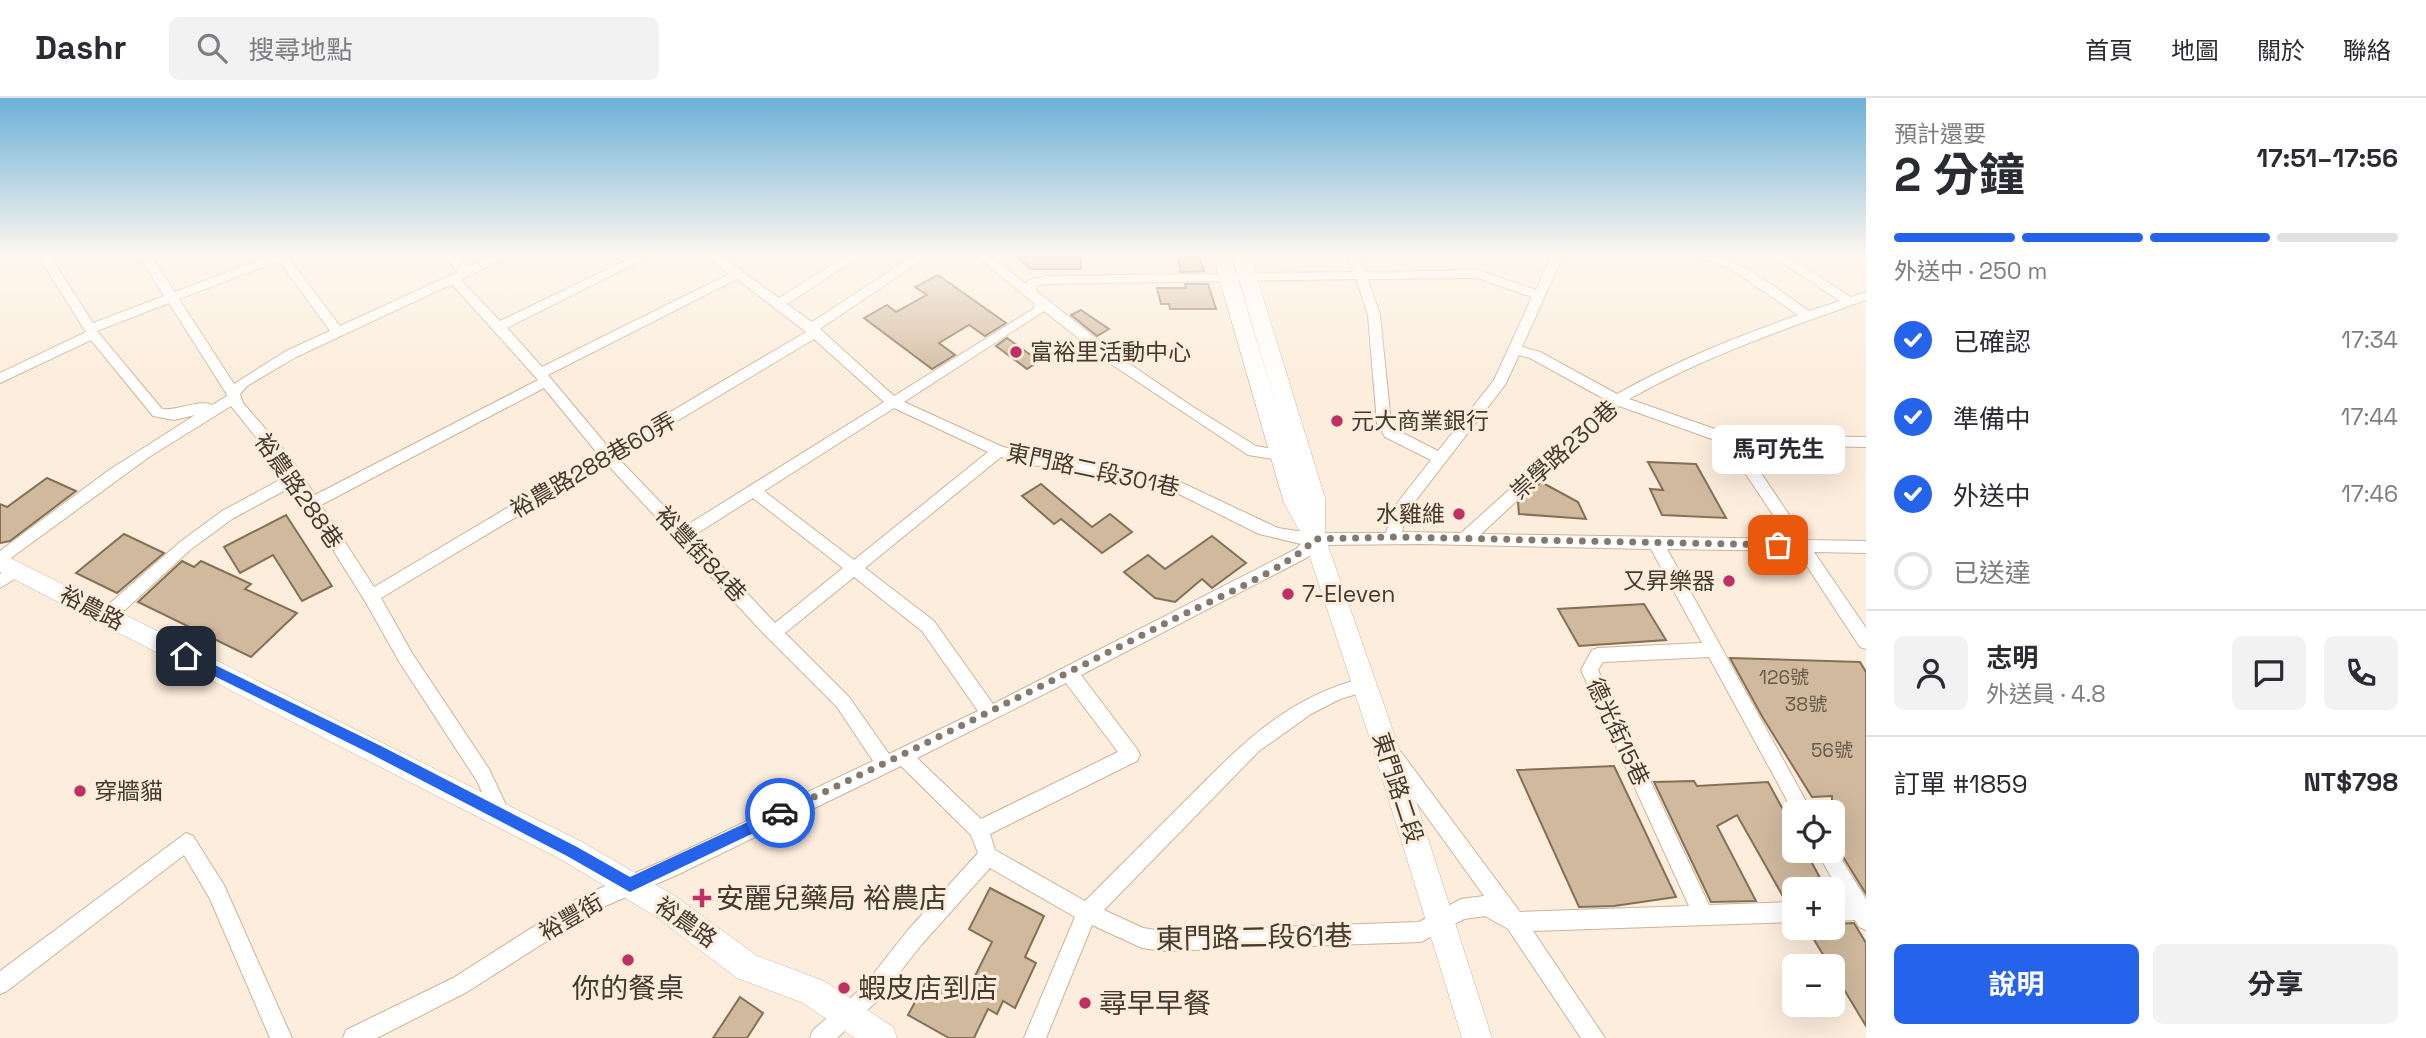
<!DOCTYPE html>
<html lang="zh-TW">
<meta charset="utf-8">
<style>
body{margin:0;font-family:"Space Grotesk","Noto Sans TC",sans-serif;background:#f2f2f3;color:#2b2b33;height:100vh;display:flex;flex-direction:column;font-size:26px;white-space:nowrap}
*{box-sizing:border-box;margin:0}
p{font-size:23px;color:#7c7c81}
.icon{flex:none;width:38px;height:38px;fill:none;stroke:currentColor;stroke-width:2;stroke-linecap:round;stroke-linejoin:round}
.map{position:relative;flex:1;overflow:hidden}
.sheet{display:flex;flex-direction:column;background:#fff;width:560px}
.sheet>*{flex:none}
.buttons{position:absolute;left:1782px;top:702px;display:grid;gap:14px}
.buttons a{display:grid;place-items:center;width:63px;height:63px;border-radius:10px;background:#fff;box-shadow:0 7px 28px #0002;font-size:35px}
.pin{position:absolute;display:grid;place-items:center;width:60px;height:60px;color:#fff;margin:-30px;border-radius:14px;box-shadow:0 4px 10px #0006}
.courier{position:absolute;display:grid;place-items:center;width:70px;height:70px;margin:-35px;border:5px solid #2563eb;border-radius:50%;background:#fff;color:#222;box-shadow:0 2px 9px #0007}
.bubble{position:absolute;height:49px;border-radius:10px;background:#fff;box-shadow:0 7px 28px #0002;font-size:23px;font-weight:700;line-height:49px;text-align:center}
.overview em{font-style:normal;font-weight:700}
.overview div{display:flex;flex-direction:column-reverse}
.overview{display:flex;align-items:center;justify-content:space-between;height:119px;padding:0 28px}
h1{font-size:46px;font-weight:700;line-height:52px}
.bar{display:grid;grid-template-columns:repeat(4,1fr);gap:10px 7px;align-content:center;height:84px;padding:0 28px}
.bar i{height:9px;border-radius:5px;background:#e1e1e2}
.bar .selected{background:#2563eb}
.bar p{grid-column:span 4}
.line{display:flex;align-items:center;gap:18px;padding:0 28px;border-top:2px solid #e1e1e2}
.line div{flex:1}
.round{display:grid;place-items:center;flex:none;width:74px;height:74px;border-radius:10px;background:#f2f2f3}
ol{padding:0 28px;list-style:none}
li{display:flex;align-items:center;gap:21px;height:77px}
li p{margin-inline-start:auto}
li .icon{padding:7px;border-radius:50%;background:#2563eb;color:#fff;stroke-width:4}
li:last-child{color:#7c7c81}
li i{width:38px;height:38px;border:4px solid #e1e1e2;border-radius:50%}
.action{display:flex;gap:14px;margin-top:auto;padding:14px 28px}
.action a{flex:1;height:80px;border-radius:10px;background:#2563eb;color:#fff;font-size:28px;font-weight:700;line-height:80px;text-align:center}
.action a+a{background:#f2f2f3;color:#2b2b33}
header{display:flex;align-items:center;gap:42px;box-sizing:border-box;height:98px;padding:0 35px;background:#fff;border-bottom:2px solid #e1e1e2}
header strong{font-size:33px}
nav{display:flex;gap:38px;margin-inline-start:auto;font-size:24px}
.search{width:490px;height:63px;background:#f2f2f3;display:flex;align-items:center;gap:18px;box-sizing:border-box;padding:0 24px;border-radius:10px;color:#7c7c81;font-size:26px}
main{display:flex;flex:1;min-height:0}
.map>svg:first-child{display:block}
</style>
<header>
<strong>Dashr</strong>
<div class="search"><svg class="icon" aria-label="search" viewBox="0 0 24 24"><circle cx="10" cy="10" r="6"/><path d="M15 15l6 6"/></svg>搜尋地點</div>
<nav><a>首頁</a><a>地圖</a><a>關於</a><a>聯絡</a></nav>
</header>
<main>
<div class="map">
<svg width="1866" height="940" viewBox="0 0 1866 940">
<rect width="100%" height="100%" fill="#fceddc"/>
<g fill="#d0b99d" stroke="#857056" stroke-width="2">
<path d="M1015 158H1081V171H1031Z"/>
<path d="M1177 158H1199L1204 173 1181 174Z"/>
<path d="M938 177 1006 225 985 238 969 227 939 245 955 257 932 271 864 220 887 207 896 214 927 197 915 189Z"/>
<path d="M1185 186H1208L1216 211H1170L1169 206H1161L1157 190H1186Z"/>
<path d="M1081 212 1109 231 1097 238 1071 217Z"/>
<path d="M1007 240 1039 263 1027 271 996 248Z"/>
<path d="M1648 364 1696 366 1726 420 1662 417 1650 391 1663 392Z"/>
<path d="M47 380 76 393 10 443 0 445V406L7 409Z"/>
<path d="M1541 384 1578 404 1586 421 1519 416 1518 405Z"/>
<path d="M1041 386 1092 429 1110 416 1132 434 1102 455 1061 421 1054 426 1022 398Z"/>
<path d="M286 417 332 488 302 503 273 457 240 475 224 449Z"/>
<path d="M124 436 164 455 117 495 76 475Z"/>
<path d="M1212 438 1246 465 1212 490 1202 481 1175 504 1155 500 1124 474 1148 457 1165 471Z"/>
<path d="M182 463 194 469 201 463 251 486 245 491 297 515 251 559 138 504Z"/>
<path d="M1644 506 1666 542 1579 548 1558 511Z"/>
<path d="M1730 560 1860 564 1866 574V796L1832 741V698L1812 699 1763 620Z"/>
<path d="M1614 668 1676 799 1614 808 1579 809 1517 672Z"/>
<path d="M1694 683 1697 688 1768 684 1794 732V752H1805L1826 791H1794V801L1785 802 1737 717 1717 728 1756 803 1711 804 1654 684Z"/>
<path d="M990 790 1044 818 1025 859 1036 865 1015 910 1003 903 997 916 988 911 974 940H949L908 917 929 878 965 898 992 844 969 831Z"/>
<path d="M1854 825 1866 845V928L1807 830H1832V826Z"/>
<path d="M740 899 763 915 747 940H713Z"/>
</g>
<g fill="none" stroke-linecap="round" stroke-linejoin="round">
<g stroke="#ccb498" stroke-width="2">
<g id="street">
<path d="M38 158H50L93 225 164 198 139 158H151L175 194 270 158H287L340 228 458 174 443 158H456L468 169 492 158H508L461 182 500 223 635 158H650L507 230 542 269 729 176 707 158H721L779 200 846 158H860L787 206 812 224 913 158H927L820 231 894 298 1033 211 1035 206 977 158H990L1026 186 1029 182 1046 178 1353 174 1348 158H1360L1365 174 1478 172 1536 192 1551 158H1563L1522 249 1540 254 1617 296C1676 263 1733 240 1798 217L1731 171 1696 158C1742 158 1773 189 1809 213L1840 203 1772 158H1786L1851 199 1866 194V202C1782 232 1708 257 1629 301L1732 337 1866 339V349L1742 347 1806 442 1866 443V455L1814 454 1866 530V551L1860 549 1797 453 1667 451 1812 714 1794 715 1709 559 1603 564 1598 572 1709 807 1794 804V824L1533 833 1605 940H1581L1508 831 1485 818 1464 821 1421 844 1163 853 1142 850 1092 827 1046 940H1024L1075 819 990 770 922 846 877 903 837 940H810L813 932 863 889 908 832 978 755 971 737 901 668 679 776 594 813 467 894 377 940H343L346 932 453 880 580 799 665 762 873 663 837 609 763 535 606 365 381 500 412 555 489 671 505 705 506 715 504 721 497 724 490 721 487 705 477 683 400 565 365 503 293 388 232 421 190 452 113 523H101L99 518 101 513 180 444 222 413 287 378 231 308 149 359 0 468V453L109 372 195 317 174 322 153 318 91 242 0 285V275L86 234ZM279 163 330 233 286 253 234 286 179 201ZM1477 180 1532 199 1494 282 1438 353 1395 331 1391 325 1380 217 1368 181ZM737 181 806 234 609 350 548 277ZM1356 181 1368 217 1377 325 1385 339 1431 362 1394 409 1386 435H1310L1278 430 1178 383 1003 349 904 304 1044 213 1111 266 1248 357 1280 362 1287 357 1285 353 1256 348 1190 307 1121 260 1035 192 1037 188 1046 186ZM452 186 538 282 315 397 289 358 243 305 240 296 247 288 296 259ZM169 205 226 295 227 298 212 307C199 301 178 313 162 311L97 233ZM814 241 884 304 684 429 617 359ZM1519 257 1530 260 1608 303 1461 435 1402 434 1406 415 1505 287ZM544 290 598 356 374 489 321 407ZM1619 308 1726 346 1789 441 1481 436ZM894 310 988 354 854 462 764 393ZM1001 359 1033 367 1171 392 1259 436 1301 446 1296 451 993 606 934 523 865 470ZM753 400 843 470 775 525 693 438ZM1421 446 1651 451 1702 545 1598 550 1592 552 1581 572 1689 808 1520 814 1401 654 1395 652 1389 654 1386 660 1389 666 1484 798 1461 801 1419 824 1163 833 1143 830 1104 812 1259 653 1311 616 1340 601 1370 592 1373 587 1370 582 1364 580C1285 599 1238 650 1183 705 1150 738 1118 770 1085 803L995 752 990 736 1137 663 1140 657 1137 651 1081 577 1308 459 1318 447ZM854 479 922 533 978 613 889 656 849 599 785 535ZM1066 585 1118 654 981 721 917 660Z"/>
<path d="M17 466 23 468 25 472 23 476 0 490V476Z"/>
<path d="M186 735 193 738 224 787 292 940H270L210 801 184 757 7 893 0 896V873Z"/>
<path d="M1832 746 1866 801V832L1859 829 1855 822 1832 823V803L1844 802 1816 752H1832Z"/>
</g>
</g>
<g stroke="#ccb498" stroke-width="1">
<g id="secondary">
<path d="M1213 158H1231L1276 307 1232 158H1250L1325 400V439L1398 647 1492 940H1462L1372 647 1304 441 1284 405Z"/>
<path d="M0 455 582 744 675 798 757 858 824 883 893 929 897 940H855L803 905 737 880 655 818 562 762 0 474Z"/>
</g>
</g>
<use href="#street" fill="#fff" fill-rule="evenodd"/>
<use href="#secondary" fill="#fff" fill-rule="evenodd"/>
</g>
<linearGradient id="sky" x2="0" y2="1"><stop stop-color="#6cb0d7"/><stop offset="0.54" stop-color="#fef7ef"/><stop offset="1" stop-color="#fef7ef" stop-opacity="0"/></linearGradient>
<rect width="1866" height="290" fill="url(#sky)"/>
<path fill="#2563eb" d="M186 553 381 648 577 749 630 779 776 711 780 709 787 715 785 720 630 794 567 758 371 656 182 562V554Z"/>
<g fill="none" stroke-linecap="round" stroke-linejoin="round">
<path stroke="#84796c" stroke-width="7" stroke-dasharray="0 12.6" d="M780 715C912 653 1042 588 1172 522 1210 503 1289 470 1315 441L1393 439 1778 447"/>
</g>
<g fill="#bf3162" stroke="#fceddc" stroke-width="2.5">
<circle cx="1016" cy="254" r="7"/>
<circle cx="1337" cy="323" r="7"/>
<circle cx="1459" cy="416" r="7"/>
<circle cx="1729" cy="483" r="7"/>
<circle cx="1288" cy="496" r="7"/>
<circle cx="80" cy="693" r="7"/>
<path d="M698.5 789.5h7v7h7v7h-7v7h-7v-7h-7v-7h7z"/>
<circle cx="628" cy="862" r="7"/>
<circle cx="844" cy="890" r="7"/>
<circle cx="1085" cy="905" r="7"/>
</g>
<g text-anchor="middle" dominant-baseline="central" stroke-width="6" stroke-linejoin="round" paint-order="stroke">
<g font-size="19" fill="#675a4a">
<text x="1784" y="579">126號</text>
<text x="1806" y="606">38號</text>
<text x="1832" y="652">56號</text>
</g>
<g font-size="23" fill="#443a2f" stroke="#fceddc" text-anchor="start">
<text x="1030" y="254">富裕里活動中心</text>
<text x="1351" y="323">元大商業銀行</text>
<text x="1445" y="416" text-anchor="end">水雞維</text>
<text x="1715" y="483" text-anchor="end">又昇樂器</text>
<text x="1302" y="496">7-Eleven</text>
<text x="94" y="693">穿牆貓</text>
</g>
<g font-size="23" fill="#443a2f" stroke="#fceddc">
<text transform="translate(1564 352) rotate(-42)">崇學路230巷</text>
<text transform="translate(593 367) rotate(-30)">裕農路288巷60弄</text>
<text transform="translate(1093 372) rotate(12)">東門路二段301巷</text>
<text transform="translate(299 393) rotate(55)">裕農路288巷</text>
<text transform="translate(701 456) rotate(47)">裕豐街84巷</text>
<text transform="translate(92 510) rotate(27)">裕農路</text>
<text transform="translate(1618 634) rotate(65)">德光街15巷</text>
<text transform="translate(1398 690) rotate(72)">東門路二段</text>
<text transform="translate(571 819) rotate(-30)">裕豐街</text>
<text transform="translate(686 824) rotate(35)">裕農路</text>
</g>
<g font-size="28" fill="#443a2f" stroke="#fceddc" text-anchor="start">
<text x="716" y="800">安麗兒藥局 裕農店</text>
<text x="628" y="890" text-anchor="middle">你的餐桌</text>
<text x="858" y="890">蝦皮店到店</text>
<text x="1099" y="905">尋早早餐</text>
</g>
<g font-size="28" fill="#443a2f" stroke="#fceddc">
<text transform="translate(1254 839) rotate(-1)">東門路二段61巷</text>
</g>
</g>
</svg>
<div class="buttons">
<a><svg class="icon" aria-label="locate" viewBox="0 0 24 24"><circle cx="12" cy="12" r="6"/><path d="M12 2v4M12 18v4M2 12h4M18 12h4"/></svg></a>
<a>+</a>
<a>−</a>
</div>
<div class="pin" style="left:1778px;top:447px;background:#ea580c"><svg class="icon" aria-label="bag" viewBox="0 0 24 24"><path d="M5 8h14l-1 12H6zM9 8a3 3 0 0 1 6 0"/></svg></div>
<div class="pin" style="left:186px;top:558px;background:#1f2937"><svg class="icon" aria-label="home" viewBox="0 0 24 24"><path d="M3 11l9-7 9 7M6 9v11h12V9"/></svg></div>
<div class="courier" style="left:780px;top:715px"><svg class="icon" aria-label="car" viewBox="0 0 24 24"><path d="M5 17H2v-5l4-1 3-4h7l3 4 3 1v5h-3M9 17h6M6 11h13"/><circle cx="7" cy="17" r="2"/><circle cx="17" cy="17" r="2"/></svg></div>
<div class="bubble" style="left:1712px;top:327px;width:133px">馬可先生</div>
</div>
<section class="sheet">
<div class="overview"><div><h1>2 分鐘</h1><p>預計還要</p></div><em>17:51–17:56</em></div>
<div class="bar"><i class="selected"></i><i class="selected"></i><i class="selected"></i><i></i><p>外送中 · 250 m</p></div>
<ol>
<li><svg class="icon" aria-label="check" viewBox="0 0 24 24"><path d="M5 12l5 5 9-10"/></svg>已確認<p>17:34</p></li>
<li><svg class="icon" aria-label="check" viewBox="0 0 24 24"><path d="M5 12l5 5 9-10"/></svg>準備中<p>17:44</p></li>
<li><svg class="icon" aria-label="check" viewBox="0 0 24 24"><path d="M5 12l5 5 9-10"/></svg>外送中<p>17:46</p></li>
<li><i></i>已送達</li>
</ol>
<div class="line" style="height:126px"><a class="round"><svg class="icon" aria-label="person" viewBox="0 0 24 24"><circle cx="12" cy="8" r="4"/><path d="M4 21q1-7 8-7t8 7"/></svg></a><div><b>志明</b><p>外送員 · 4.8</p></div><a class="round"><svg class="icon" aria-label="chat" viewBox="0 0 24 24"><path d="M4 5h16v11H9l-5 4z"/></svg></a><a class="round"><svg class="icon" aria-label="phone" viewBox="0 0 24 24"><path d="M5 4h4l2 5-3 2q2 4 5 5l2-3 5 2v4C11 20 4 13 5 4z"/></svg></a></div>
<div class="line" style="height:91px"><div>訂單 #1859</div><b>NT$798</b></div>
<div class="action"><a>說明</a><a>分享</a></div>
</section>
</main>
